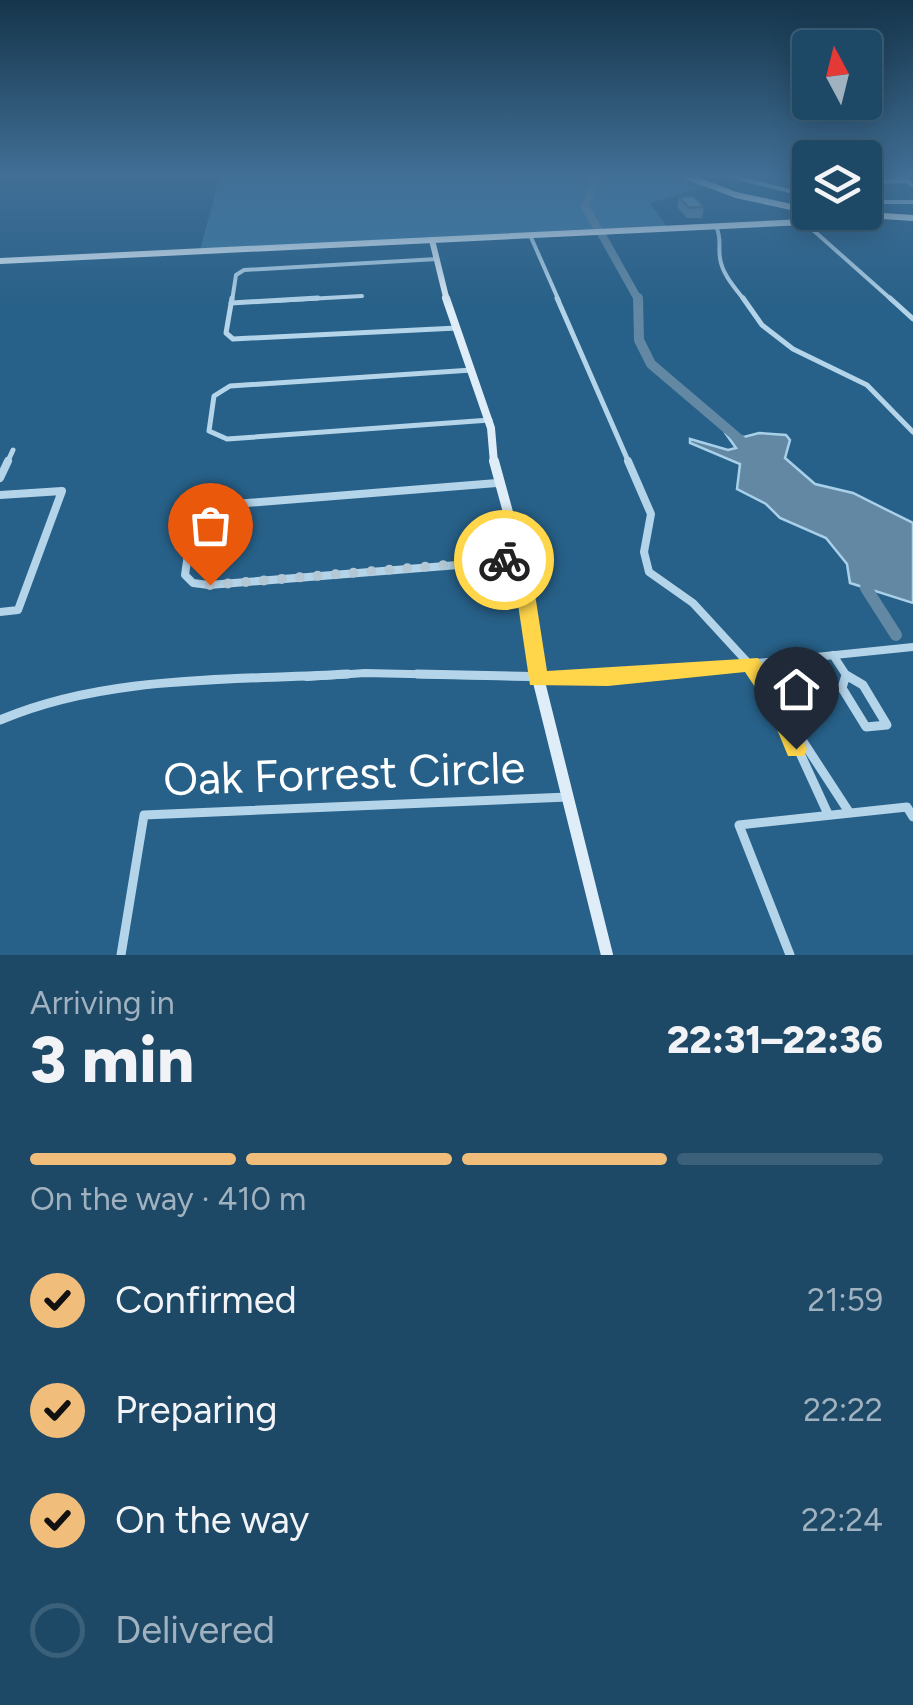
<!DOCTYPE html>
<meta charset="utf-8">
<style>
body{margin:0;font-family:Figtree,sans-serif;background:#2a526f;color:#f1f3f6;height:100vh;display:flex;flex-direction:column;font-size:38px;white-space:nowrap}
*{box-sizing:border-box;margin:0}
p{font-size:32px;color:#a0b2bf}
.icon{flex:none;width:55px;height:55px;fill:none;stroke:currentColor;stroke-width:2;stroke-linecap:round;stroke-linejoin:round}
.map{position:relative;height:955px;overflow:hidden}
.sheet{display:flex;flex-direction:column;background:#1d4866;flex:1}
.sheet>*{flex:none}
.needle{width:65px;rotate:353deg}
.tools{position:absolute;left:792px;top:30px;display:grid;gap:20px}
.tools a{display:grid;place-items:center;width:90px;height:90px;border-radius:10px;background:#1d4866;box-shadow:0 5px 25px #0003,0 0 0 2px #3b607a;font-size:50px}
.pin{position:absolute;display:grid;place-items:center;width:85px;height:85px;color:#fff;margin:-102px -42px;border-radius:50% 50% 50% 0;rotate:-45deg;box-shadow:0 0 10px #0007}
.pin .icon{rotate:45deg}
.courier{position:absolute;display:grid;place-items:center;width:100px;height:100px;margin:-50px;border:8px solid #ffd54a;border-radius:50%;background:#fff;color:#222;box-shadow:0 2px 12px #0007}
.head em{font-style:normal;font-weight:800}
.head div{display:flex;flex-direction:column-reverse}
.head{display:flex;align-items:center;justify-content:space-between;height:170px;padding:0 30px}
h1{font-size:65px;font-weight:800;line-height:75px}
.bar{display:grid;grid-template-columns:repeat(4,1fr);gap:15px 10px;align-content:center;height:120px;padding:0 30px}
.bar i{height:12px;border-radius:8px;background:#3b607a}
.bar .active{background:#f1bd7a}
.bar p{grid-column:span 4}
ol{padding:0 30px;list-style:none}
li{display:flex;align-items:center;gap:30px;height:110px}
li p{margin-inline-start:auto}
li .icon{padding:10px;border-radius:50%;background:#f1bd7a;color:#111;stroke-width:4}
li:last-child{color:#a0b2bf}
li i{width:55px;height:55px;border:5px solid #3b607a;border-radius:50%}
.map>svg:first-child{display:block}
</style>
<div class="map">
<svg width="913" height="955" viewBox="0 0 913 955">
<rect width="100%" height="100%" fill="#276088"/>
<path fill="#3c7ba4" d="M220 176H686L709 186 650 203 668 228 200 250Z"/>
<path fill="#6288a3" stroke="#a9d0e9" stroke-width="2.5" d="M759 433 786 435 790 440 785 458 815 484 853 493 913 523V603L850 583 847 564 826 538 780 518 766 504 737 489 740 464 690 443V439L728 450 736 448 726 434 744 437Z"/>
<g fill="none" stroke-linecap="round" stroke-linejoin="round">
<g stroke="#6288a3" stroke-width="8">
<path d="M587 176 595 180 585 206 598 229"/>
<path d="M602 235 639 301"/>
</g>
<path stroke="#6288a3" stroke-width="10" d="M638 298 639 340 651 364 745 444"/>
<path stroke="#6288a3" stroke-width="12" d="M870 576 866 588 896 635"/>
<g stroke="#b4d4e9" stroke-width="4">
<path d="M729 176 810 196"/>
<path d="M900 176 913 185"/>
<path d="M865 182 907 181"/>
<path d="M865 202H913"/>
<path d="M804 222 893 301"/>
<path d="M716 226C722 239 718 245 720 258 722 274 735 288 745 301"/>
<path d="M530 235 559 301"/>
<path d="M232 301 236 275 244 270 437 259"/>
<path d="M271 301 362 296"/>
</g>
<g stroke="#b4d4e9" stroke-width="5">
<path d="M232 298 226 333 233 339 457 328"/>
<path d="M557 298 629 463"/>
<path d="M743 298 762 325 793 349 867 385 913 432"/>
<path d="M890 298 913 319"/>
<path d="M231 303 318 298"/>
<path d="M472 370 230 386 214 396 209 431 227 439 490 420"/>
<path d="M7 463 13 450"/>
</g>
<g stroke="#b4d4e9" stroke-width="8">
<path d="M628 461 651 514 644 552 649 572 693 603 761 677"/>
<path d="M0 478 8 461"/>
<path d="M497 483 210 506 192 526 185 575 193 583 209 585 495 562 520 556"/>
<path d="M0 495 62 491 18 610 0 612"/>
<path d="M833 655 846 675"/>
<path d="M307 677 365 673 539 677"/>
<path d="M622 677 913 647"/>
</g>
<g stroke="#b4d4e9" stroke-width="9">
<path d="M417 674 608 678 647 674"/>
<path d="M759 674 849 812"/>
<path d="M846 675 863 685 887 725 866 727 842 688Z"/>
<path d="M777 703 828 814"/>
<path d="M0 720C108 674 232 681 348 674"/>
<path d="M121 955 144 815 568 797"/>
<path d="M790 955 739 825 907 807 913 817"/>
</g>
<g stroke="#deedf8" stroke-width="6">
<path d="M686 176 736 195 810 211"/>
<path d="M824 212 913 218"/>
<path d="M432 240 447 301"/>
<path d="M0 261 804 222 818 212"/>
</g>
<path stroke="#deedf8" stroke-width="8" d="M446 298 491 428 494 463"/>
<path stroke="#deedf8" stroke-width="10" d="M494 461 520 556 538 677"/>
<path stroke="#deedf8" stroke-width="12" d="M537 674 607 955"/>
</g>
<path fill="#5984a0" d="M679 197 704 207 702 218H687L677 207Z"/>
<path fill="#6899ba" stroke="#496b82" stroke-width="2.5" d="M694 196 704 207 689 208 679 197Z"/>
<linearGradient id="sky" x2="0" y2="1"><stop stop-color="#15354b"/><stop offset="0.57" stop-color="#416f96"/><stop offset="1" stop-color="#416f96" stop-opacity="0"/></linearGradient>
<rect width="913" height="309" fill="url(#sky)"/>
<path fill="#ffd54a" d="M520 550 529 556 547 671 758 658 785 697 807 749 804 756H788L767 705 745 672 608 686 530 685 512 564 504 566 495 560 498 555Z"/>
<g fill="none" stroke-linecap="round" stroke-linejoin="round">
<path stroke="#b3c7d5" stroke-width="10" stroke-dasharray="0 18" d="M210 585 504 560"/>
</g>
<g text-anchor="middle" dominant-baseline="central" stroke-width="9" stroke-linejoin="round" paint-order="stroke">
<g font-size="45" fill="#fff" stroke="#276088">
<text transform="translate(344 773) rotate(-2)">Oak Forrest Circle</text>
</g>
</g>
</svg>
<div class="tools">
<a><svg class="needle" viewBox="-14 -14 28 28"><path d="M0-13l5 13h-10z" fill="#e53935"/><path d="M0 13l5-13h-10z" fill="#a0b2bf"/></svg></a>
<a><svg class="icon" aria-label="layers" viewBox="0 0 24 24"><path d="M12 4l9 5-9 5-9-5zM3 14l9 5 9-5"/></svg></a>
</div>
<div class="pin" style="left:210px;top:585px;background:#ea580c"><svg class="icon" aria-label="bag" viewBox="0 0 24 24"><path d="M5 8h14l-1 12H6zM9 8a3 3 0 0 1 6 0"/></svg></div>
<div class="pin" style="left:796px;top:749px;background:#1f2937"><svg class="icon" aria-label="home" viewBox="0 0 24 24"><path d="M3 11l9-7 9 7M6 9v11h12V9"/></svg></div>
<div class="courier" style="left:504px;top:560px"><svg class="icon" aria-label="bike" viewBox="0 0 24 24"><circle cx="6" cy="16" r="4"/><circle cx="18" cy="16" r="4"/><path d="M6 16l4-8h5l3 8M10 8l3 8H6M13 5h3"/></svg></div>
</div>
<section class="sheet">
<div class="head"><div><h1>3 min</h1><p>Arriving in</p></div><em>22:31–22:36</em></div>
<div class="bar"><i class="active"></i><i class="active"></i><i class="active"></i><i></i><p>On the way · 410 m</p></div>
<ol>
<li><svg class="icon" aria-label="check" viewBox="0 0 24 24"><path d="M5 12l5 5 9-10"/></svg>Confirmed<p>21:59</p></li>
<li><svg class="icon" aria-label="check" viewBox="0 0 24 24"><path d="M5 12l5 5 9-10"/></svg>Preparing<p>22:22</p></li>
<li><svg class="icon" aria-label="check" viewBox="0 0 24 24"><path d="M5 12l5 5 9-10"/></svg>On the way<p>22:24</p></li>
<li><i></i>Delivered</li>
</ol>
</section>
